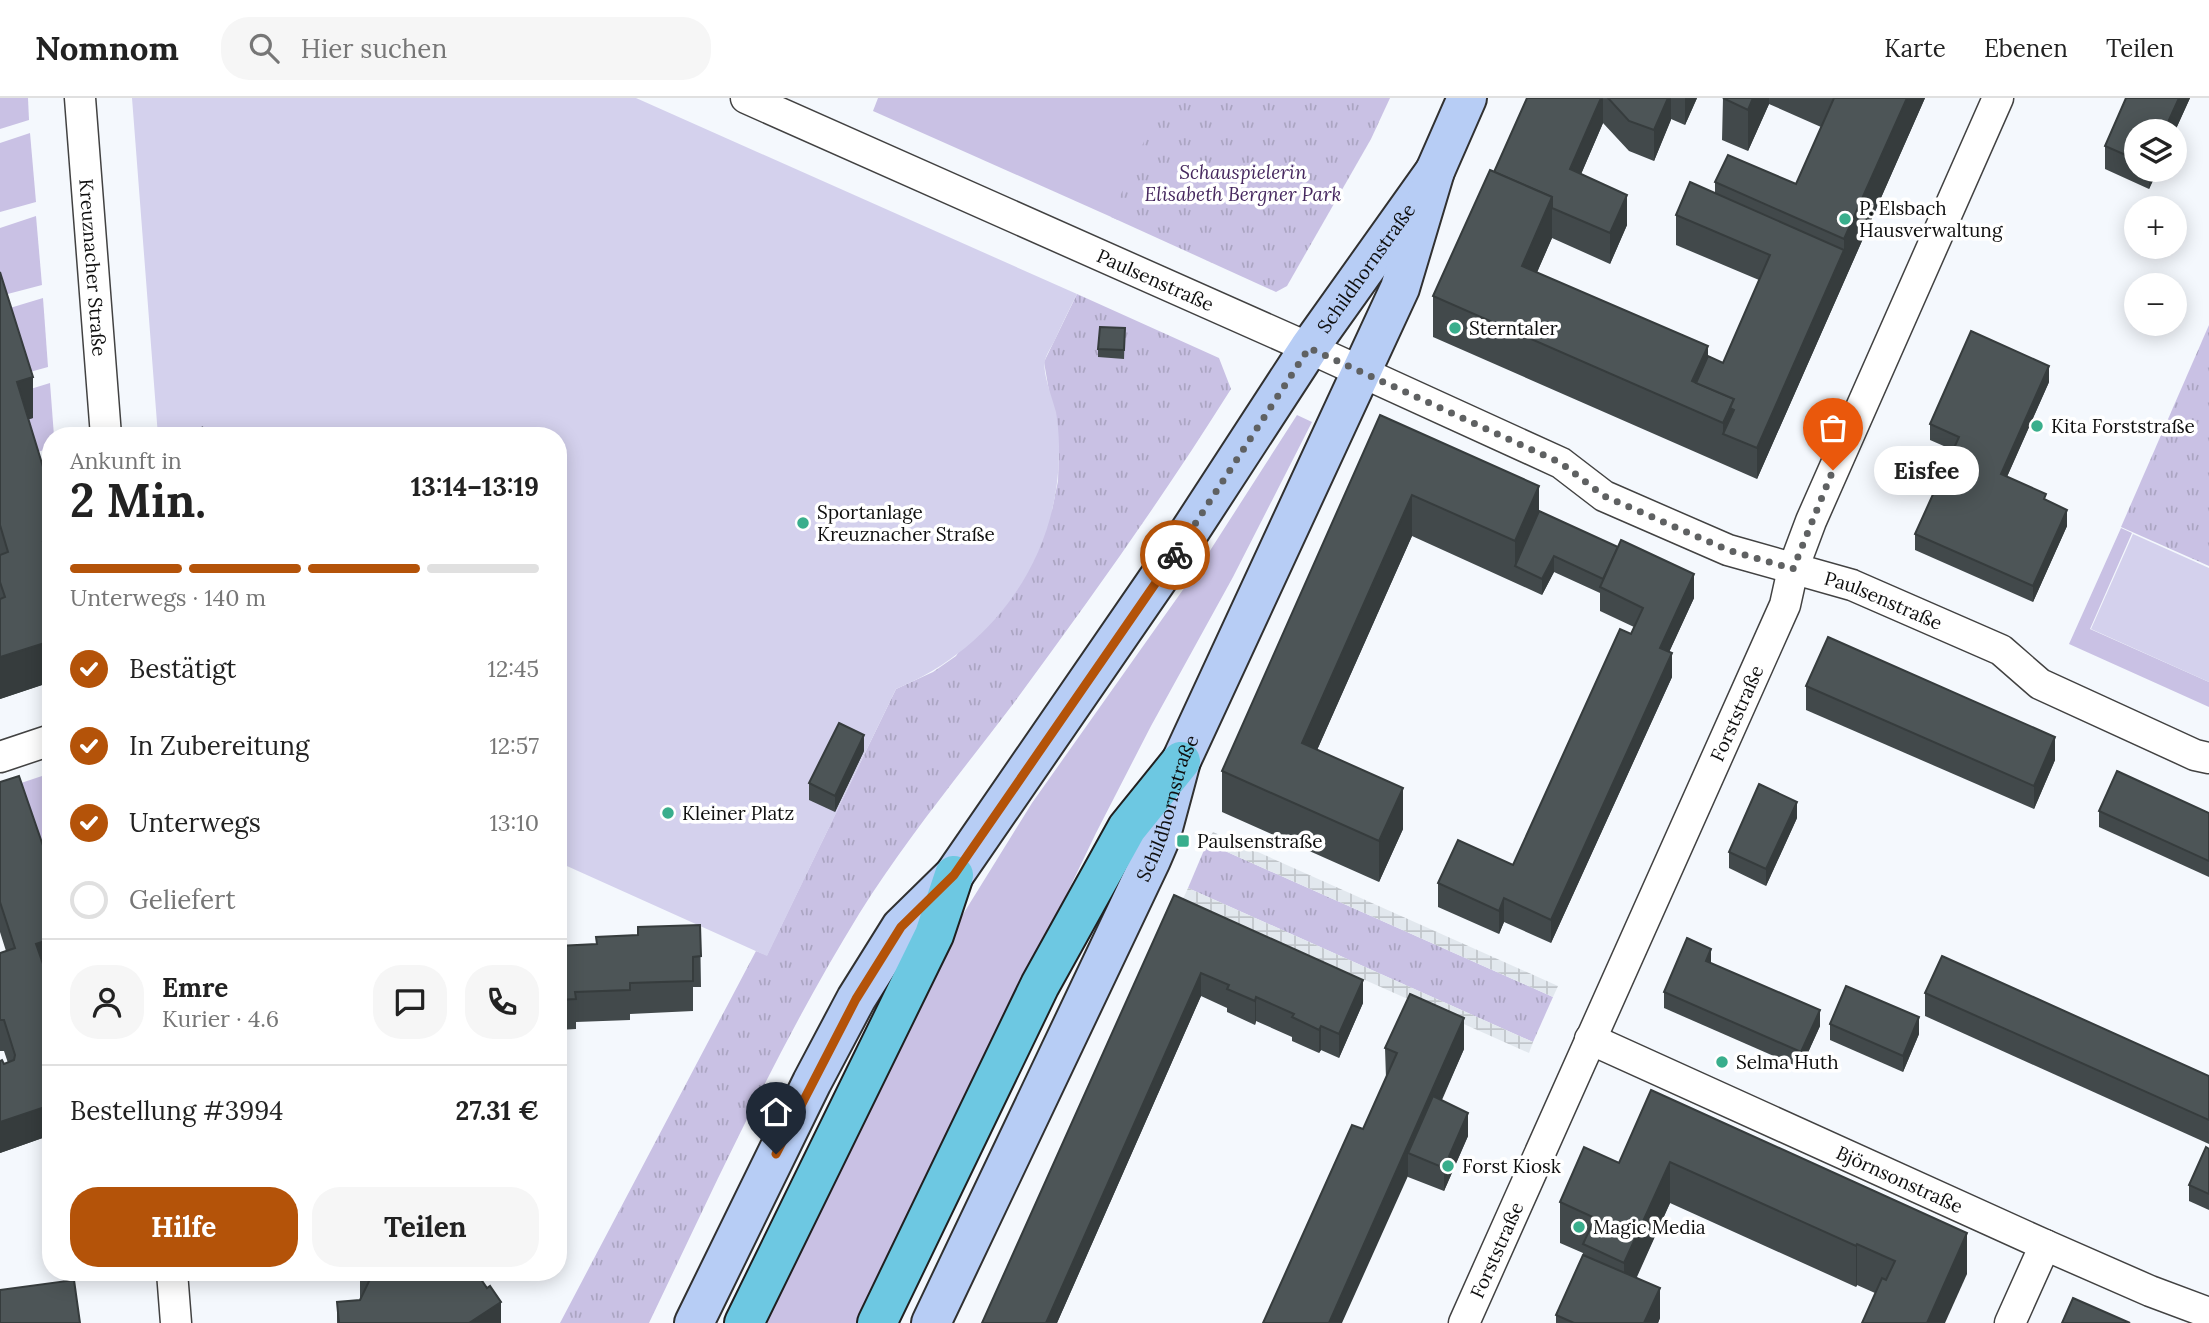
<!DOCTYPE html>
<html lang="de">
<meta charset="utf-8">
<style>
body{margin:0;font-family:Lora,serif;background:#f6f6f6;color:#222;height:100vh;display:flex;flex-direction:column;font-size:26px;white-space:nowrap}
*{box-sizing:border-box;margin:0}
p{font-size:23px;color:#767676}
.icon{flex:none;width:38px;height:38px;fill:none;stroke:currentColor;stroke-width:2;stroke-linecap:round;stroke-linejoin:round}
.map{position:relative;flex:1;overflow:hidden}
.panel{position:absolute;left:42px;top:329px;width:525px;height:854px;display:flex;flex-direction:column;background:#fff;border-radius:28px;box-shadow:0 4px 18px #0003}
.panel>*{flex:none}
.buttons{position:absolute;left:2124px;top:21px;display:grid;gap:14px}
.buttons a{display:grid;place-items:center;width:63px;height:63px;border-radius:50%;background:#fff;box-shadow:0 4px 18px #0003;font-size:35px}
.pin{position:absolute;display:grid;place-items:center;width:60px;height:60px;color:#fff;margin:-72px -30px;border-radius:50% 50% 50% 0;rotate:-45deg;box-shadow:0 0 7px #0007}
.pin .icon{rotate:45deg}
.courier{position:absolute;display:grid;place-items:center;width:70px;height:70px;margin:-35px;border:5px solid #b45309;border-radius:50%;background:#fff;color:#222;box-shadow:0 2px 9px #0007}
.bubble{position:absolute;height:49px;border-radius:24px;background:#fff;box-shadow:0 4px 18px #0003;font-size:23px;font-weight:700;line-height:49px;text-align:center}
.overview em{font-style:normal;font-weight:700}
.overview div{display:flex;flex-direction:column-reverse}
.overview{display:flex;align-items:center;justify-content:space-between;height:119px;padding:0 28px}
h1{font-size:46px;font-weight:700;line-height:52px}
.bar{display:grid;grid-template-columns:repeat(4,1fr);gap:10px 7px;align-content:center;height:84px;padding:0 28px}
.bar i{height:9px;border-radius:5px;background:#e0e0e0}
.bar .current{background:#b45309}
.bar p{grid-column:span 4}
.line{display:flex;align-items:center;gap:18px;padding:0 28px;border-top:2px solid #e0e0e0}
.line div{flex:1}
.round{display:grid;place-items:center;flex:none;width:74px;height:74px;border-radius:28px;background:#f6f6f6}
ol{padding:0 28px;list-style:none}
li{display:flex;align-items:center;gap:21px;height:77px}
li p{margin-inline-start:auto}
li .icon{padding:7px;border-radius:50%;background:#b45309;color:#fff;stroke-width:4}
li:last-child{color:#767676}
li i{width:38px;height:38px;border:4px solid #e0e0e0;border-radius:50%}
.primary-button{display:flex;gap:14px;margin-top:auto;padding:14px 28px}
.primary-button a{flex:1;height:80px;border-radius:28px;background:#b45309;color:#fff;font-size:28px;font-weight:700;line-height:80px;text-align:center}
.primary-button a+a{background:#f6f6f6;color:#222}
header{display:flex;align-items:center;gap:42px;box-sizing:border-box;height:98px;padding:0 35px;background:#fff;border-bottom:2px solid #e0e0e0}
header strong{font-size:33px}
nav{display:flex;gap:38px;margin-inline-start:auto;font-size:24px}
.search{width:490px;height:63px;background:#f6f6f6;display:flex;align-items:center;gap:18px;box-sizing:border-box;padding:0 24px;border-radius:28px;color:#767676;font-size:26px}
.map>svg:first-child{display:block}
</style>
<header>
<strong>Nomnom</strong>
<div class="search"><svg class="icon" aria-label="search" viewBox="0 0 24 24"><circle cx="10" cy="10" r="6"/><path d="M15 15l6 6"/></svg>Hier suchen</div>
<nav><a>Karte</a><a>Ebenen</a><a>Teilen</a></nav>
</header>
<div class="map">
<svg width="2209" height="1225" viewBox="0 0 2209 1225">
<defs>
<pattern id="park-tufts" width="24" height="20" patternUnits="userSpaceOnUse" patternTransform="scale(1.75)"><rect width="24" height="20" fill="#c9c1e4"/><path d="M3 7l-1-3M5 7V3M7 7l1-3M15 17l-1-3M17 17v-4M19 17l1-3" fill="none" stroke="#aba5c2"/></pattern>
<pattern id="plaza-grid" width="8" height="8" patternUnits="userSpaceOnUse" patternTransform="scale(1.75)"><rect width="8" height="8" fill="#e2e8ee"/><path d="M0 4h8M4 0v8" fill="none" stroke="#c1c6cb"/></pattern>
</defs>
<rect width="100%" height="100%" fill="#f4f8fd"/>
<g fill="#c9c1e4">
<path d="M0 0H28L29 22 0 31Z"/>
<path d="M878 0H1239L1118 122 873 13Z"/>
<path d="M30 35 36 104 0 114V45Z"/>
<path d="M36 118 42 187 0 198V130Z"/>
<path d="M43 200 48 269 19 277 0 213Z"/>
<path d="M50 285 54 338H51V350L27 357 17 325 24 293Z"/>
<path d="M1297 317 1312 324 1233 479 1151 628 1096 735 861 1225H759L952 834 1032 705 1204 462Z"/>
<path d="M2121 430 2132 435 2090 531 2209 584V609L2069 546Z"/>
<path d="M51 675V743L33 749 12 688Z"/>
</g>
<g fill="url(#park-tufts)">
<path d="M1163 0H1390L1371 41 1287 188 1276 194 1111 119Z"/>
<path d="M1077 196 1219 260 1231 291C1162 401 1087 506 1010 610 959 677 904 744 859 816 779 946 715 1087 649 1225H560L756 853 767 857 896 591 933 574 956 558 1052 412 1058 383 1059 351 1044 264Z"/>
<path d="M2209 227V468L2121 429Z"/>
<path d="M1207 745 1553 899 1533 944 1188 790Z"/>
</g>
<g fill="#d4d1ed">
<path d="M132 0H636L1077 196C1069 212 1061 228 1054 244 1051 249 1046 257 1045 263 1042 274 1053 302 1056 314 1058 326 1059 340 1059 351 1060 458 994 551 896 591L767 858 558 764V338H158Z"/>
<path d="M2133 436 2209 470V584L2091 531Z"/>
</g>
<g fill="url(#plaza-grid)">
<path d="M1213 734 1558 888 1553 899 1207 745Z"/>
<path d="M1188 790 1533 944 1529 955 1183 801Z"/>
</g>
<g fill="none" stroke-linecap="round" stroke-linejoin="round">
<g stroke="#424242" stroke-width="33">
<g id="street">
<path id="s1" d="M80 0 106 338"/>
<path id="s2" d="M746 0 1309 250 1561 365 1604 398 1728 452 1852 487 2001 552 2040 586 2195 657 2209 660"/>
<path d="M0 659 51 642"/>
<path id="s3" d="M1590 941 2045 1147 2150 1193 2209 1215"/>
<path d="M172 1174 176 1225"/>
<path id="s4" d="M1464 1225 1785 507 1793 471 1811 423 1998 0"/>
<path d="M2010 1225 2045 1147"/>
</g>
</g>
<g stroke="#313131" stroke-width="42">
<g id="secondary">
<path id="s5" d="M694 1225 812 984 856 901 901 829 954 777 1173 459 1309 250 1435 73"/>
<path id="s6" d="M931 1225 1151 762 1160 741 1181 663 1400 190 1435 73 1467 0"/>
</g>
</g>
<g stroke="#202020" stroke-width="42">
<g id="highway">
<path d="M744 1225 934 837 954 777"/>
<path d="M877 1225 1040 887 1127 730 1181 663"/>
</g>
</g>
<use href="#street" stroke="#fff" stroke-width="30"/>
<use href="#secondary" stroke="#b7cdf5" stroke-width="38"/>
<use href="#highway" stroke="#6dc8e2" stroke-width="38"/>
</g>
<g fill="#42494b">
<path d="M1527 0H1697L1685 27 1671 21 1654 63 1629 53 1603 25 1581 76 1627 127 1610 166 1552 140 1537 174 1723 265 1759 182 1676 147V117L1715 95V84L1796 86 1821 29 1769 6 1748 53 1722 42 1723 0H1925L1757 381 1433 239V198L1494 74Z"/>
<path d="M2126 0H2190L2175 33H2137V72H2158L2149 91 2105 71V48Z"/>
<path d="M0 174 33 320 28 321 51 395V584L0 601Z"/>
<path d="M1125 230 1124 261 1098 259V251Z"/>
<path d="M2049 284 2007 379 2046 403 2067 428 2033 504 1915 452V436L1953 352 1930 342V326Z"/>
<path d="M1380 317 1539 413 1694 500 1669 554 1672 579 1551 845 1504 824 1499 836 1438 809V785L1513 767 1634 529 1600 513V495L1554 474 1542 497 1412 438 1317 652 1403 731 1379 784 1222 714V673Z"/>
<path d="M1806 588 2055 662 2034 711 1806 612Z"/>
<path d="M864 653 835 714 809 702V685Z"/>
<path d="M0 684 51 771V871L45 873 51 889V1037L0 1055 4 966 8 965 4 953H0V855L6 853 0 834Z"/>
<path d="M2099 713 2209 715V779L2099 729Z"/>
<path d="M1797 720 1766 788 1729 770V754Z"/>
<path d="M1174 797 1363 905 1339 960 1321 952 1319 955 1292 943V939L1256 923 1255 927 1227 914V910L1201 898 1057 1225H982Z"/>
<path d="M700 827 701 889H693V913L630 916V922L576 924V931L558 932V848L596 846V839L638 837Z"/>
<path d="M1711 865 1820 928 1801 970 1664 910V894Z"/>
<path d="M1925 895 2209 978V1046L1925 918Z"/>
<path d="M1830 926 1919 936 1903 974 1830 942Z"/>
<path d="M1385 950 1464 951 1442 1002 1468 1038 1444 1093 1408 1079 1363 1031 1386 980Z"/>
<path d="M1651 992 1967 1176 1875 1195 1857 1187 1856 1189 1670 1105 1637 1179 1660 1220 1658 1225H1556V1217L1583 1157V1155L1560 1145V1104L1619 1065Z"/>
<path d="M2209 1051V1112L2189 1103V1087Z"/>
<path d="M360 1174H476L501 1225H337V1204L360 1202Z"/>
</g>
<g fill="#363c3d">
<path d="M1601 0H1603V25L1570 102V71Z"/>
<path d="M1668 0H1671V22L1654 63V32Z"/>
<path d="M1685 0H1697L1685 27Z"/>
<path d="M1753 0H1769V6L1748 53V12Z"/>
<path d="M1907 0H1925L1757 381V350L1844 152V141Z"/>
<path d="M2179 0H2190L2175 33H2164Z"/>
<path d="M2149 72H2158L2149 91Z"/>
<path d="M1627 97V127L1610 166V135Z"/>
<path d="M1552 99V140L1522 209V168Z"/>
<path d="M1708 248V289L1692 283Z"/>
<path d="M2049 268V284L2001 392V376Z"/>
<path d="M33 279V320L17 325V284Z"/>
<path d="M1734 301V340L1723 336V366V325Z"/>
<path d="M1539 388V430L1515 468V443Z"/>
<path d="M1412 397V438L1302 686V645Z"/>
<path d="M2067 412V428L2033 504V488Z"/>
<path d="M51 442V483L43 444Z"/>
<path d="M1554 458V474L1542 497V481Z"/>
<path d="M1694 476V500L1660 574V550Z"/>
<path d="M51 543V584L0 601V559Z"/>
<path d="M1672 555V579L1551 845V822Z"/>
<path d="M864 637V653L835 714V698Z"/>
<path d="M2055 639V662L2034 711V688Z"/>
<path d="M1403 690V731L1379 784V743Z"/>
<path d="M1797 704V720L1766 788V771Z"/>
<path d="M1504 800V824L1499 836V813Z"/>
<path d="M51 841V871L36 876V846Z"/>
<path d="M1711 851V867L1706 863Z"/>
<path d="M1201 875V898L1057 1225H1046Z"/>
<path d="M1363 882V905L1339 960V936Z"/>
<path d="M1256 899V923L1255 927V903Z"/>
<path d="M1820 912V928L1801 970V954Z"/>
<path d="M1919 919V936L1903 974V958Z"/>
<path d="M1464 920V951L1416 1059 1408 1055V1078L1342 1225H1329Z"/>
<path d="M1321 928V952L1319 955V932Z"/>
<path d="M51 1007V1037L0 1055V1024Z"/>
<path d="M1468 1015V1038L1444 1093V1070Z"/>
<path d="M1670 1064V1105L1624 1206V1165Z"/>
<path d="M1967 1135V1176L1945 1225H1927Z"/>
<path d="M1857 1146V1187L1856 1189V1148Z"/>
<path d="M1660 1190V1220L1658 1225H1644Z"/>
<path d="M501 1204V1225H469Z"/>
</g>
<g fill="#4d5557" stroke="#363c3d" stroke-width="2">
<path d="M1527 0H1601L1570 71 1627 97 1610 135 1552 110V99L1494 74Z"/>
<path d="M1608 0H1668L1654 32 1629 23Z"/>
<path d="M1723 0H1753L1748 12Z"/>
<path d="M1834 0H1907L1844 141 1715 84 1728 57 1796 86Z"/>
<path d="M2126 0H2179L2164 33H2137V62L2105 48Z"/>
<path d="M1490 72 1552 99 1522 168 1708 248 1692 283 1734 301 1723 325 1433 198Z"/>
<path d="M1690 84 1844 152 1757 350 1723 336 1734 312 1730 310 1734 301 1696 285 1708 258 1723 265 1770 157 1676 117Z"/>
<path d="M0 174 33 279 17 284 51 395V442L43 444 51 467V543L0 559V501L5 499 0 484V457L8 454 0 427Z"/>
<path d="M1100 229 1125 230 1124 252 1098 251Z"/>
<path d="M1971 233 2049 268 2001 376 2046 396 2044 401 2067 412 2033 488 1915 436 1959 339 1930 326Z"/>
<path d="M1380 317 1539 388 1515 443 1412 397 1302 645 1403 690 1379 743 1222 673Z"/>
<path d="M203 330 220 338H204Z"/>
<path d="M232 333 247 338H233Z"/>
<path d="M1539 413 1618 449 1603 481 1554 458 1542 481 1515 468Z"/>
<path d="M1621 442 1694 476 1660 550 1672 555 1551 822 1504 800 1499 813 1438 785 1458 742 1513 767 1620 531 1631 536 1643 510 1600 489Z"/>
<path d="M1828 539 2055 639 2034 688 1806 588Z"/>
<path d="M839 625 864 637 835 698 809 685Z"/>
<path d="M2117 673 2209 715V763L2099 713Z"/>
<path d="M19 678 51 771V841L36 846 51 889V1007L0 1024V963L2 962 4 966 14 962 15 957 4 922H0V855L15 850 0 804V684Z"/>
<path d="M1759 686 1797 704 1766 771 1729 754Z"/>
<path d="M1174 797 1363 882 1339 936 1321 928 1319 932 1292 919 1294 916 1256 899 1255 903 1227 891 1229 887 1201 875 1046 1225H982Z"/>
<path d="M700 827 701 858 693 859V883L630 885V892L575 894 576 901 558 902V848L597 846 596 839 638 837V829Z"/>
<path d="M1687 840 1711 851 1706 863 1820 912 1801 954 1664 894Z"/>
<path d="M1942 858 2209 978V1022L1925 895Z"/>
<path d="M1846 888 1919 919 1903 958 1830 926Z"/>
<path d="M1410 896 1464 920 1329 1225H1263L1352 1027 1363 1031 1397 955 1385 950Z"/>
<path d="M1651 992 1967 1135 1927 1225H1862L1882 1180 1886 1182 1895 1163 1857 1146 1856 1148 1670 1064 1624 1165 1583 1146 1595 1120 1560 1104 1584 1049 1619 1065Z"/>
<path d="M1433 998 1468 1015 1444 1070 1408 1055Z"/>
<path d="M2206 1049 2209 1051V1096L2189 1087Z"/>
<path d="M1583 1157 1660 1190 1644 1225H1574L1556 1217Z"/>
<path d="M370 1174H476L487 1190 490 1188 501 1204 469 1225H339L337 1204 360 1202 372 1177Z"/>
<path d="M74 1182 80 1225H0V1192Z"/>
<path d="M2073 1200 2130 1225H2062Z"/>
</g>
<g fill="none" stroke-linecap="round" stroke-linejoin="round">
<path stroke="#5f6162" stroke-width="7" stroke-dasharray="0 12.6" d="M1175 457 1309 250 1561 365 1604 398 1728 452 1793 471 1833 372"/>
<path stroke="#b45309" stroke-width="9" d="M776 1056 856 901 901 829 954 777 1175 457"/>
</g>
<g fill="#39ae8c" stroke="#fff" stroke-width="2.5">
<circle cx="1845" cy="121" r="7"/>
<circle cx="1455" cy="230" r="7"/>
<circle cx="2037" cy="328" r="7"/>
<circle cx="803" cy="425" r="7"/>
<circle cx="668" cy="715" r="7"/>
<rect x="1176" y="736" width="14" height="14" rx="3.5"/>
<circle cx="1722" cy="964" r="7"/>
<circle cx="1448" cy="1068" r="7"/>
<circle cx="1579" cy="1129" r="7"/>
</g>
<g text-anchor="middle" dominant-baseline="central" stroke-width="7" stroke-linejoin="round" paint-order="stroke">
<g font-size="19" font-style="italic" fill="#46285f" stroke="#fff">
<text x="1243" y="74">Schauspielerin<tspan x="1243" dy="22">Elisabeth Bergner Park</tspan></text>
</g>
<g font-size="19" fill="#0f0f0f" stroke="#fff" text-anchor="start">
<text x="1859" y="110">P. Elsbach<tspan x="1859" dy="22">Hausverwaltung</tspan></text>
<text x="1469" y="230">Sterntaler</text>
<text x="2051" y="328">Kita Forststraße</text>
<text x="817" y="414">Sportanlage<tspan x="817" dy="22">Kreuznacher Straße</tspan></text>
<text x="682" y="715">Kleiner Platz</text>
<text x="1197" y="743">Paulsenstraße</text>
<text x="1736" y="964">Selma Huth</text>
<text x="1462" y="1068">Forst Kiosk</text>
<text x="1593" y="1129">Magic Media</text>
</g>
<g font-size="19" fill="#0f0f0f" stroke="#fff">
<text stroke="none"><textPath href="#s1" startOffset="170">Kreuznacher Straße</textPath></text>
<text stroke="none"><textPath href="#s5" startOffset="1255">Schildhornstraße</textPath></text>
<text stroke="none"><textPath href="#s2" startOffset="448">Paulsenstraße</textPath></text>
<text stroke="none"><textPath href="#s2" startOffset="1246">Paulsenstraße</textPath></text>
<text stroke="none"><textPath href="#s4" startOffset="668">Forststraße</textPath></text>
<text stroke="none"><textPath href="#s6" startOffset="567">Schildhornstraße</textPath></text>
<text stroke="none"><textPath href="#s3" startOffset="340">Björnsonstraße</textPath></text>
<text stroke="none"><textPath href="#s4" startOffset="80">Forststraße</textPath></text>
</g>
</g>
</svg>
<div class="buttons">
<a><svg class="icon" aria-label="layers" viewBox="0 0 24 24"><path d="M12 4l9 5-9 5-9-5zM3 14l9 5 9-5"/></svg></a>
<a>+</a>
<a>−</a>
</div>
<div class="pin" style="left:1833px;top:372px;background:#ea580c"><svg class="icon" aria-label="bag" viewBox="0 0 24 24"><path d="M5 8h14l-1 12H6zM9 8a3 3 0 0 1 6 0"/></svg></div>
<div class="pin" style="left:776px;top:1056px;background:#1f2937"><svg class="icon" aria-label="home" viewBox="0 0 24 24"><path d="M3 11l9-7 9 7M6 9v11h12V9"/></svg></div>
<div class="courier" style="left:1175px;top:457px"><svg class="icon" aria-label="bike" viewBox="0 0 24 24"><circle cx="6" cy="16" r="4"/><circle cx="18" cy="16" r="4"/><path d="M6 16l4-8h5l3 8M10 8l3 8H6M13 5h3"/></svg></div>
<div class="bubble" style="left:1874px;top:348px;width:105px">Eisfee</div>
<section class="panel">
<div class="overview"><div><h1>2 Min.</h1><p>Ankunft in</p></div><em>13:14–13:19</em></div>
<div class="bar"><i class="current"></i><i class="current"></i><i class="current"></i><i></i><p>Unterwegs · 140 m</p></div>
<ol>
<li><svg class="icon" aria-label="check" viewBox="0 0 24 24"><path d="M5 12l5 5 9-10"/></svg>Bestätigt<p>12:45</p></li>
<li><svg class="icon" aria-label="check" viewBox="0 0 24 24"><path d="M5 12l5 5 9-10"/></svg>In Zubereitung<p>12:57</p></li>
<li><svg class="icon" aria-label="check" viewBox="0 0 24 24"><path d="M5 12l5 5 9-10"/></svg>Unterwegs<p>13:10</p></li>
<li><i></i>Geliefert</li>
</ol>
<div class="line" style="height:126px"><a class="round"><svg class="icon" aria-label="person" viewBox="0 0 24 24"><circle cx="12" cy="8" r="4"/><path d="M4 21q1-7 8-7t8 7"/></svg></a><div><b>Emre</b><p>Kurier · 4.6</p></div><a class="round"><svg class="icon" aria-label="chat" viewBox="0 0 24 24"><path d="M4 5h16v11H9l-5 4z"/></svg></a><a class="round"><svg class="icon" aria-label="phone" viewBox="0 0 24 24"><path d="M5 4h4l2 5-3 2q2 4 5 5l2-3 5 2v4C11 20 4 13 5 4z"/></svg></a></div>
<div class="line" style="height:91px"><div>Bestellung #3994</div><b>27.31 €</b></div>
<div class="primary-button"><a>Hilfe</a><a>Teilen</a></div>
</section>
</div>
